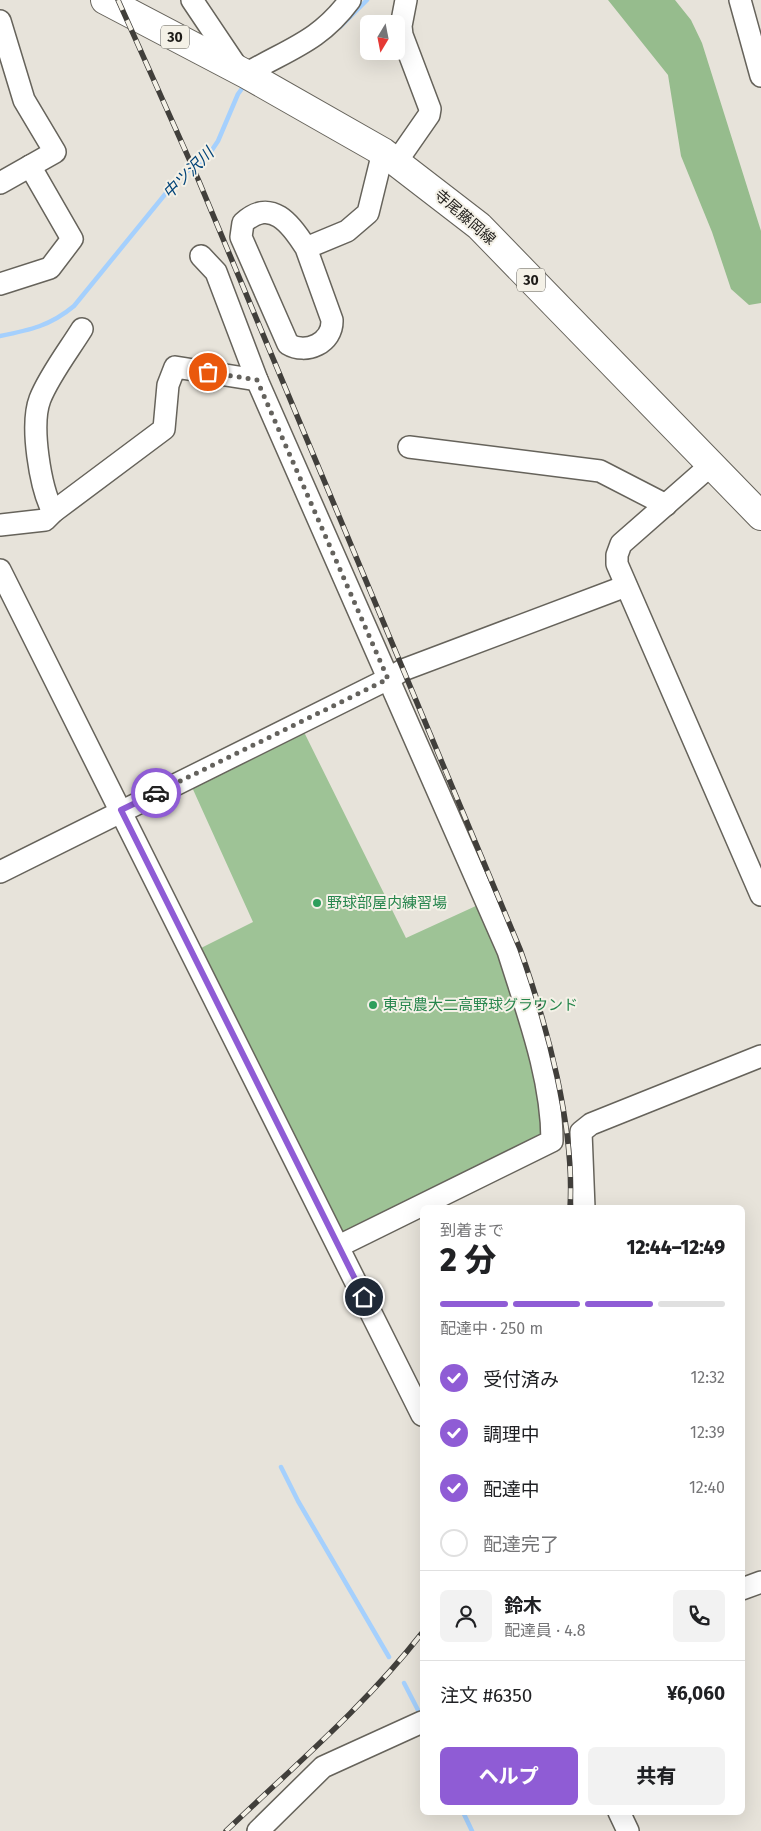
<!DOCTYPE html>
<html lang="ja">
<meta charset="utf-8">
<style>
body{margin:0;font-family:"Fira Sans","Noto Sans JP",sans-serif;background:#f2f2f2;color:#202124;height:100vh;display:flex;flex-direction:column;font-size:19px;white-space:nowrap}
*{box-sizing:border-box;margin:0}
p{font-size:16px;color:#757577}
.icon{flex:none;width:28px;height:28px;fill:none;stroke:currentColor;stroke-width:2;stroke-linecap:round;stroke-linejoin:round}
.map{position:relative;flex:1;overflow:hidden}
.panel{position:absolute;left:420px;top:1205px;width:325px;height:610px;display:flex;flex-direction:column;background:#fff;border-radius:8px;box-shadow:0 5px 20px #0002}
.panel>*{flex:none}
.needle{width:32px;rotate:190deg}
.controls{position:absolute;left:360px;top:15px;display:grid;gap:10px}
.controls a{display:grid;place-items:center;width:45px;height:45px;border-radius:8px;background:#fff;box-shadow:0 5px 20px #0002;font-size:25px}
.pin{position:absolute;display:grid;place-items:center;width:42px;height:42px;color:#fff;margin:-21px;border:2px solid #fff;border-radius:50%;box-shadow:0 1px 5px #0007}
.courier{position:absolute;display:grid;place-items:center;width:50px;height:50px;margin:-25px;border:4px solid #8f5cd5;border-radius:50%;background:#fff;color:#222;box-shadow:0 1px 6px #0007}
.summary em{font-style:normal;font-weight:800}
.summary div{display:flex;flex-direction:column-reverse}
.summary{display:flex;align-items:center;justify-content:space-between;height:85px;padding:0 20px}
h1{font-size:32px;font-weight:800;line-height:38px}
.bar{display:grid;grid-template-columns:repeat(4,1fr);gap:8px 5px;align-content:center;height:60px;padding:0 20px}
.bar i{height:6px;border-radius:4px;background:#e0e0e0}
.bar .selected{background:#8f5cd5}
.bar p{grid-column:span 4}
.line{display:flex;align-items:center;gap:12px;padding:0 20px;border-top:1px solid #e0e0e0}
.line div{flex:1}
.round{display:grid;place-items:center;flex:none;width:52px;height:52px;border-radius:8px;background:#f2f2f2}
ol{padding:0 20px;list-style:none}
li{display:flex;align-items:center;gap:15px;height:55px}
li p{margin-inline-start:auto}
li .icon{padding:5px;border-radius:50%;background:#8f5cd5;color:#fff;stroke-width:4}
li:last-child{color:#757577}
li i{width:28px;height:28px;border:2px solid #e0e0e0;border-radius:50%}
.action{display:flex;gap:10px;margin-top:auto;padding:10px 20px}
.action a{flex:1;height:58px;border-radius:8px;background:#8f5cd5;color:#fff;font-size:20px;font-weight:800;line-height:58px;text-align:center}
.action a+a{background:#f2f2f2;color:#202124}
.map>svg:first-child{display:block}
</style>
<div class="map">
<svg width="761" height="1831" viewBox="0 0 761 1831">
<rect width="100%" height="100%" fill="#e7e3da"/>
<path fill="#9ec396" d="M302 728 406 938 478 905 508 967 532 1043 545 1138 345 1239 199 949 253 922 191 785Z"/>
<path fill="#96bc8d" d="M608 0H675L691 20 702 43 761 231V303L749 305 731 289 712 232 681 156 668 75Z"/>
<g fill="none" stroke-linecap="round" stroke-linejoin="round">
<g stroke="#a5d0fd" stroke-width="4.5">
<path d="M340 27 367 0"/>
<path d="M0 336C30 330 50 326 74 306L171 187 187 171 206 159 218 141 238 94 246 83"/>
<path d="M281 1467 298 1501 389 1657"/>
<path d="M404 1683 418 1710"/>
<path d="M463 1812 472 1831"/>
</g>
<g stroke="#66635b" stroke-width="24">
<g id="minor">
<path d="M192 0 239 70"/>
<path d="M740 0 761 76"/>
<path d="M0 21 24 100 55 152 0 183"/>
<path d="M246 74C288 49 319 42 350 0"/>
<path d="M397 161 429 115 430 109 402 35 401 26 406 0"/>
<path d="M306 248C291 224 271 197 243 223L241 237 288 344C306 355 333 343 332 320L306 248 347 231 368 213 383 152"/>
<path d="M201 256 216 272 257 380 508 951C527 1012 552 1077 552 1141L339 1246"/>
<path d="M0 284 50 268 72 239 30 166"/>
<path d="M409 447 600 471 666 505"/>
<path d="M711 465 621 544 617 555V564L761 895"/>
<path d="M53 512C40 487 30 425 40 399 49 376 69 350 82 329"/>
<path d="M0 525 45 520 53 512 164 429 168 385 175 367 257 380"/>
<path d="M0 570 422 1415"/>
<path d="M0 872 388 679 403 670 626 586"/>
<path d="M584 1208 581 1132 591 1124 761 1056"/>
<path d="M742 1589 761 1582"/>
<path d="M619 1812 628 1831"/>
<path d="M258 1831 323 1767 422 1722"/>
</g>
</g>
<g stroke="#66635b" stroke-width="30">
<path id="major" d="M105 0 246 74 383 152 479 226 761 516"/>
</g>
<use href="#minor" stroke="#fff" stroke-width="21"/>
<use href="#major" stroke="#fff" stroke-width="28"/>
<g stroke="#413f3b" stroke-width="5.5">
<g id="rail">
<path d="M118 0 198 179 520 949C547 1025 575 1127 570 1208"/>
<path d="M226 1831C293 1767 365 1706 422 1633"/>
</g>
</g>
<use href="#rail" stroke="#f4f1e7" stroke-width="4" stroke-dasharray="11" stroke-linecap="butt"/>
</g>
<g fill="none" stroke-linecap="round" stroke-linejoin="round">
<path stroke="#64625d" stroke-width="5" stroke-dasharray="0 9" d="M156 793 388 679 257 380 208 372"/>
<path stroke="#8f5cd5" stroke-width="6" d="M156 793 121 810 364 1297"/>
</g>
<g fill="#2e9e5b" stroke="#f4f1e7" stroke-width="2">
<circle cx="317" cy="903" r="5"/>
<circle cx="373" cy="1005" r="5"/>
</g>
<g text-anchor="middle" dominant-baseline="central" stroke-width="4" stroke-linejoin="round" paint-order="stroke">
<g fill="#f4f1e7" stroke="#5e5c57" stroke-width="1">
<rect x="161" y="25.5" width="28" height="23" rx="4"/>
<rect x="517" y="268.5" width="28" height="23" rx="4"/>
</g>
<g font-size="14" font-weight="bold" fill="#1e1c19">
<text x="175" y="37">30</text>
<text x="531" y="280">30</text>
</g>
<g font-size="15" fill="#1e1c19" stroke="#f4f1e7">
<text transform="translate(465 217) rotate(41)">寺尾藤岡線</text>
</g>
<g font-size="15" fill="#27864d" stroke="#f4f1e7" text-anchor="start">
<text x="327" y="903">野球部屋内練習場</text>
<text x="383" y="1005">東京農大二高野球グラウンド</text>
</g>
<g font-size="16" font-style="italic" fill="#004378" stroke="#f4f1e7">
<text transform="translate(188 173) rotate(-45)">中ツ沢川</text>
</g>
</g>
</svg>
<div class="controls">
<a><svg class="needle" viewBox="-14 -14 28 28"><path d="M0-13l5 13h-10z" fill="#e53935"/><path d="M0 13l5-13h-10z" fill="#757577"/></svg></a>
</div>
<div class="pin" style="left:208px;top:372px;background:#ea580c"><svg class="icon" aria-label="bag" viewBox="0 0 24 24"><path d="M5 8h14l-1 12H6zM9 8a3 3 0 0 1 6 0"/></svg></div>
<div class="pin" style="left:364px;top:1297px;background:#1f2937"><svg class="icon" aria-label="home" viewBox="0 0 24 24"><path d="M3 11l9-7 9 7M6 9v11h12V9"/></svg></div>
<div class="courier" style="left:156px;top:793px"><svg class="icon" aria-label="car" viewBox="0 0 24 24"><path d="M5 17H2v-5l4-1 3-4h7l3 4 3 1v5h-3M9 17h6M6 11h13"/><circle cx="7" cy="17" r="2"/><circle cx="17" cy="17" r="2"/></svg></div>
<section class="panel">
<div class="summary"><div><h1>2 分</h1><p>到着まで</p></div><em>12:44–12:49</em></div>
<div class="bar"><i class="selected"></i><i class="selected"></i><i class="selected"></i><i></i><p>配達中 · 250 m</p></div>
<ol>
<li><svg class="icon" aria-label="check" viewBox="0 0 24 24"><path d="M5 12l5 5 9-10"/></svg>受付済み<p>12:32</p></li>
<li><svg class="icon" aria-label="check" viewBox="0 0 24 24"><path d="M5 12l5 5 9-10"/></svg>調理中<p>12:39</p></li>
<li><svg class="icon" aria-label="check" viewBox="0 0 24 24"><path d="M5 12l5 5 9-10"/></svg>配達中<p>12:40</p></li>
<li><i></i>配達完了</li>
</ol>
<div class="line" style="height:90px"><a class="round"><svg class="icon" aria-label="person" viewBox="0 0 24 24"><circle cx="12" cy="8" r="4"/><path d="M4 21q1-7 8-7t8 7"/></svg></a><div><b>鈴木</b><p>配達員 · 4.8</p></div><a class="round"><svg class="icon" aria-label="phone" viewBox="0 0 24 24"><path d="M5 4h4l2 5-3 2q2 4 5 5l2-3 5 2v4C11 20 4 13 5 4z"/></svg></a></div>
<div class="line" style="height:65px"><div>注文 #6350</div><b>¥6,060</b></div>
<div class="action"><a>ヘルプ</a><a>共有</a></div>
</section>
</div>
